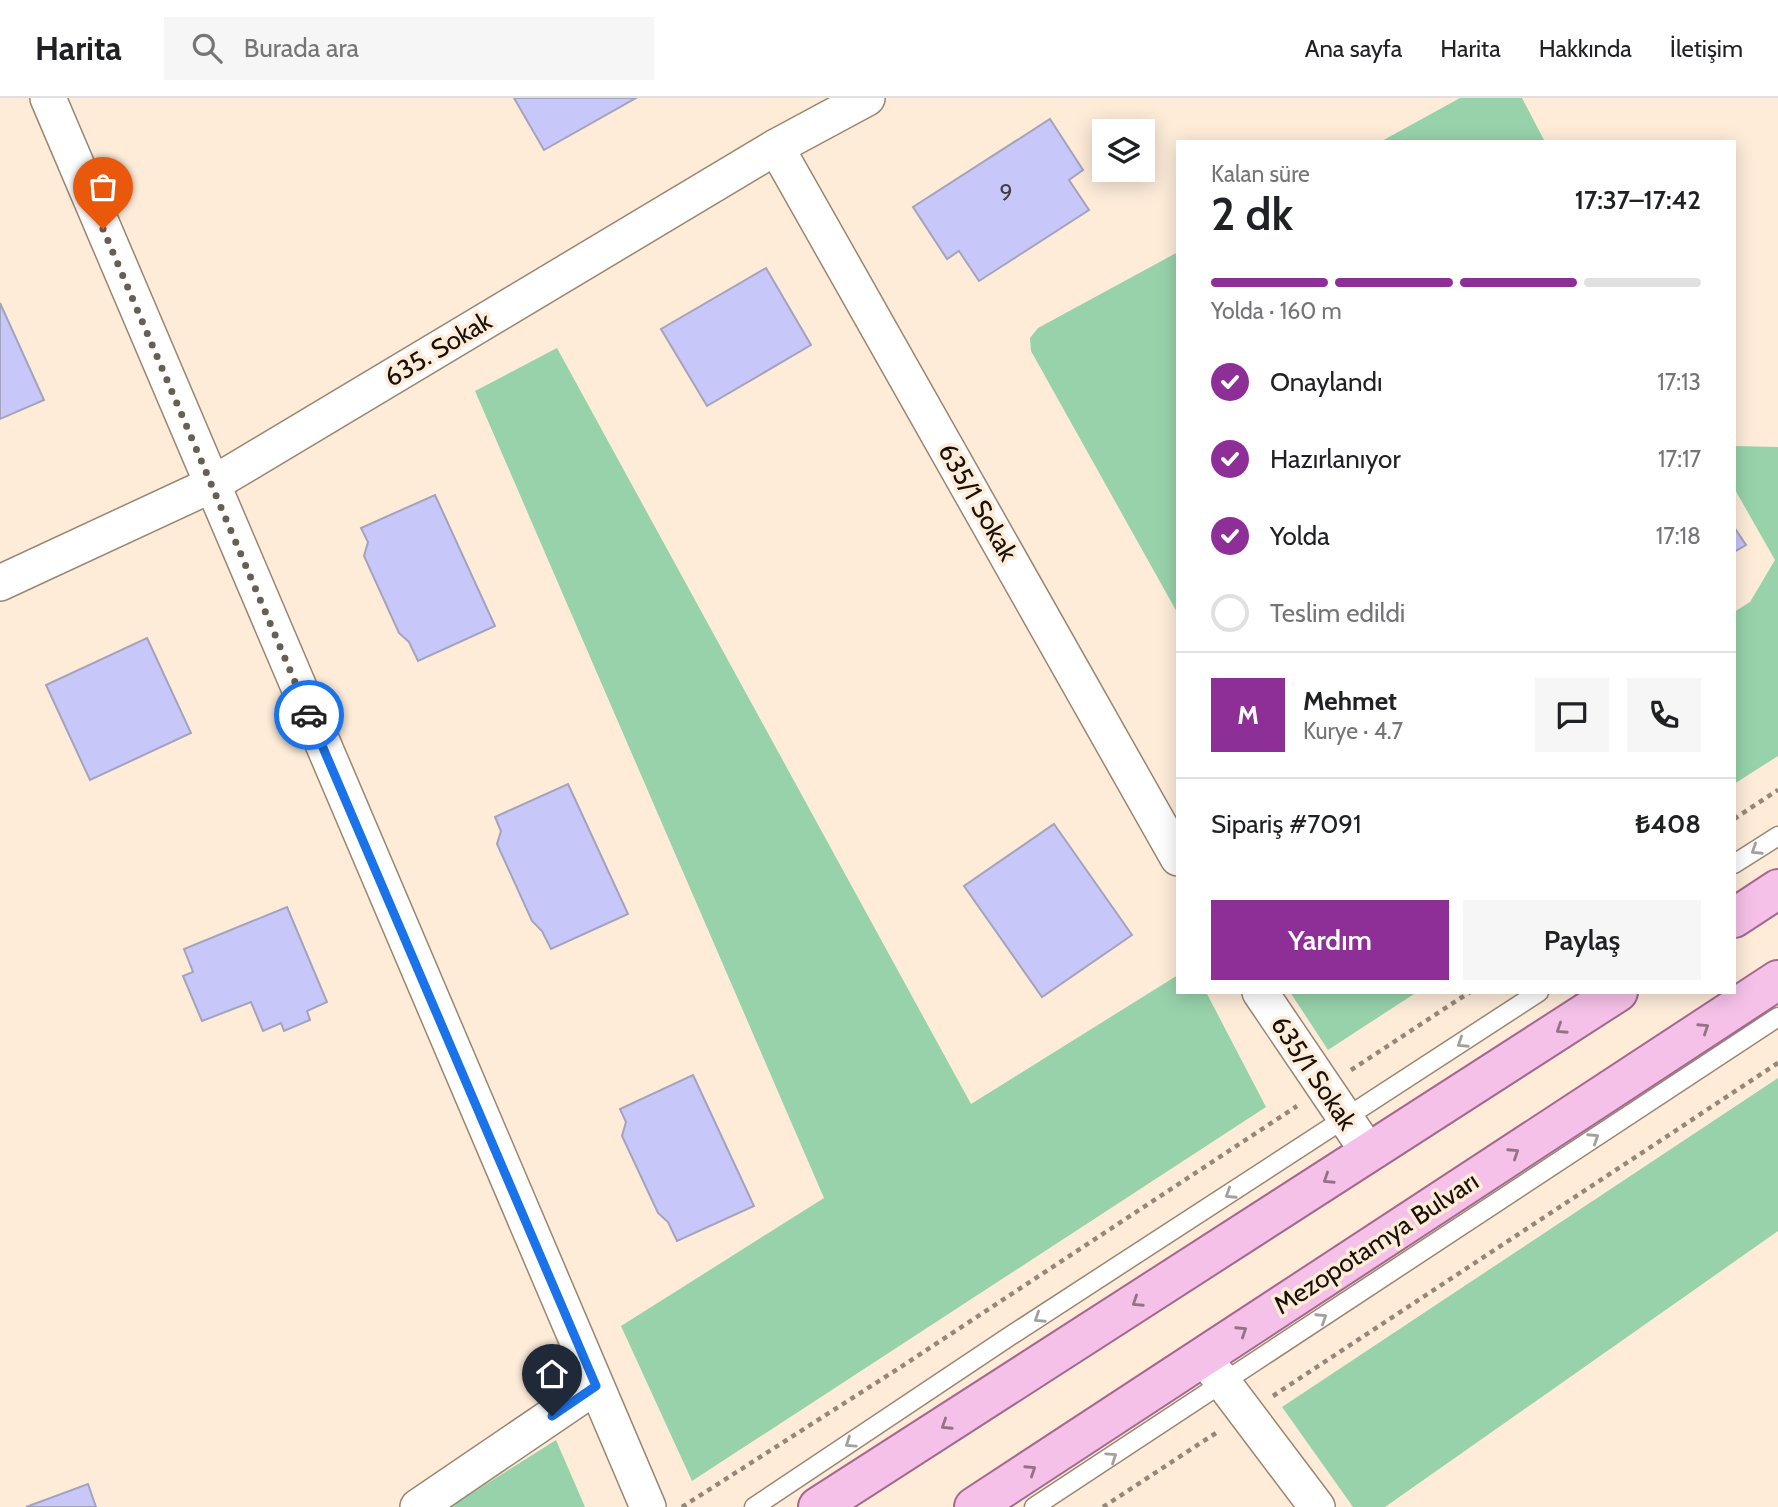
<!DOCTYPE html>
<html lang="tr">
<meta charset="utf-8">
<style>
body{margin:0;font-family:Cabin,sans-serif;background:#f6f6f6;color:#202124;height:100vh;display:flex;flex-direction:column;font-size:26px;white-space:nowrap}
*{box-sizing:border-box;margin:0}
p{font-size:23px;color:#757577}
.icon{flex:none;width:38px;height:38px;fill:none;stroke:currentColor;stroke-width:2;stroke-linecap:round;stroke-linejoin:round}
.map{position:relative;flex:1;overflow:hidden}
.sheet{position:absolute;left:1176px;top:42px;width:560px;height:854px;display:flex;flex-direction:column;background:#fff;border-radius:0px;box-shadow:0 4px 18px #0003}
.sheet>*{flex:none}
.buttons{position:absolute;left:1092px;top:21px;display:grid;gap:14px}
.buttons a{display:grid;place-items:center;width:63px;height:63px;border-radius:0px;background:#fff;box-shadow:0 4px 18px #0003;font-size:35px}
.pin{position:absolute;display:grid;place-items:center;width:60px;height:60px;color:#fff;margin:-72px -30px;border-radius:50% 50% 50% 0;rotate:-45deg;box-shadow:0 0 7px #0007}
.pin .icon{rotate:45deg}
.courier{position:absolute;display:grid;place-items:center;width:70px;height:70px;margin:-35px;border:5px solid #1a73e8;border-radius:50%;background:#fff;color:#222;box-shadow:0 2px 9px #0007}
.summary em{font-style:normal;font-weight:600}
.summary div{display:flex;flex-direction:column-reverse}
.summary{display:flex;align-items:center;justify-content:space-between;height:119px;padding:0 35px}
h1{font-size:46px;font-weight:600;line-height:52px}
.bar{display:grid;grid-template-columns:repeat(4,1fr);gap:10px 7px;align-content:center;height:84px;padding:0 35px}
.bar i{height:9px;border-radius:5px;background:#e0e0e0}
.bar .current{background:#8e2f98}
.bar p{grid-column:span 4}
.line{display:flex;align-items:center;gap:18px;padding:0 35px;border-top:2px solid #e0e0e0}
.line div{flex:1}
.round{display:grid;place-items:center;flex:none;width:74px;height:74px;border-radius:0px;background:#f6f6f6}
ol{padding:0 35px;list-style:none}
li{display:flex;align-items:center;gap:21px;height:77px}
li p{margin-inline-start:auto}
li .icon{padding:7px;border-radius:50%;background:#8e2f98;color:#fff;stroke-width:4}
li:last-child{color:#757577}
li i{width:38px;height:38px;border:4px solid #e0e0e0;border-radius:50%}
.action{display:flex;gap:14px;margin-top:auto;padding:14px 35px}
.action a{flex:1;height:80px;border-radius:0px;background:#8e2f98;color:#fff;font-size:28px;font-weight:600;line-height:80px;text-align:center}
.action a+a{background:#f6f6f6;color:#202124}
header{display:flex;align-items:center;gap:42px;box-sizing:border-box;height:98px;padding:0 35px;background:#fff;border-bottom:2px solid #e0e0e0}
header strong{font-size:33px}
nav{display:flex;gap:38px;margin-inline-start:auto;font-size:24px}
.search{width:490px;height:63px;background:#f6f6f6;display:flex;align-items:center;gap:18px;box-sizing:border-box;padding:0 24px;border-radius:0px;color:#757577;font-size:26px}
.map>svg:first-child{display:block}
</style>
<header>
<strong>Harita</strong>
<div class="search"><svg class="icon" aria-label="search" viewBox="0 0 24 24"><circle cx="10" cy="10" r="6"/><path d="M15 15l6 6"/></svg>Burada ara</div>
<nav><a>Ana sayfa</a><a>Harita</a><a>Hakkında</a><a>İletişim</a></nav>
</header>
<div class="map">
<svg width="1778" height="1409" viewBox="0 0 1778 1409">
<rect width="100%" height="100%" fill="#feecd9"/>
<g fill="#97d2ab">
<path d="M1460 0H1522L1545 44H1380Z"/>
<path d="M1178 154V516L1031 253 1030 240 1038 230Z"/>
<path d="M557 250 971 1006 1178 877V894H1206L1266 1009 692 1383 621 1228 824 1100 475 293Z"/>
<path d="M1734 348 1778 349V658L1734 686V514L1750 504 1775 462 1734 390Z"/>
<path d="M1290 894H1417L1328 952Z"/>
<path d="M1778 980V1133L1385 1409H1353L1282 1309Z"/>
<path d="M556 1342 585 1409H450Z"/>
</g>
<g fill="#c8c7f9" stroke="#a3a3be" stroke-width="2">
<path d="M514 0H636L544 52Z"/>
<path d="M1050 21 1083 72 1069 82 1089 112 979 183 959 153 947 161 913 109Z"/>
<path d="M766 170 811 247 707 308 661 231Z"/>
<path d="M0 205 44 302 0 321Z"/>
<path d="M435 397 495 528 418 563 409 544 399 535 364 458 368 444 361 430Z"/>
<path d="M1734 429 1746 447 1734 454Z"/>
<path d="M147 540 191 635 90 682 46 587Z"/>
<path d="M568 686 628 816 551 851 542 833 532 823 497 746 501 733 495 719Z"/>
<path d="M1054 726 1132 837 1042 899 964 788Z"/>
<path d="M287 809 327 904 307 913 310 922 284 933 281 925 263 933 251 904 202 923 183 878 193 874 184 851Z"/>
<path d="M693 977 754 1108 677 1143 668 1124 658 1115 622 1038 626 1024 620 1011Z"/>
<path d="M88 1386 96 1409H26Z"/>
</g>
<g fill="none" stroke-linecap="round" stroke-linejoin="round">
<g stroke="#9a8671" stroke-width="21">
<g id="service">
<path d="M1734 766 1778 738"/>
<path d="M754 1409 1007 1240 1539 894"/>
<path d="M1034 1409 1778 919"/>
</g>
</g>
<g stroke="#9a8671" stroke-width="38">
<g id="minor">
<path d="M48 0 648 1409"/>
<path d="M776 49 1178 760"/>
<path d="M0 485 211 387 776 49 867 0"/>
<path d="M1260 894 1369 1055"/>
<path d="M1203 1258 1317 1409"/>
<path d="M418 1409 596 1288"/>
</g>
</g>
<g stroke="#a4688f" stroke-width="42">
<g id="primary">
<path d="M1734 820 1778 791"/>
<path d="M818 1409 1618 894"/>
<path d="M974 1409 1778 882"/>
</g>
</g>
<g stroke="#95887a" stroke-width="4.5" stroke-dasharray="5 5" stroke-linecap="butt">
<path d="M1734 721 1778 692"/>
<path d="M1351 972 1470 894"/>
<path d="M1273 1298 1778 965"/>
<path d="M682 1409 893 1274 1297 1008"/>
<path d="M1103 1409 1219 1333"/>
</g>
<use href="#service" stroke="#fff" stroke-width="18"/>
<use href="#minor" stroke="#fff" stroke-width="35"/>
<use href="#primary" stroke="#f5c1e8" stroke-width="38"/>
</g>
<defs><path id="oneway-chevron" d="M-2-3.5L2.5 0L-2 3.5" fill="none" stroke-width="1.6" stroke-linecap="round" stroke-linejoin="round" transform="scale(1.75)"/></defs>
<g stroke="#a3a09c">
<use href="#oneway-chevron" transform="translate(1756 752) rotate(147)"/>
<use href="#oneway-chevron" transform="translate(1462 945) rotate(147)"/>
<use href="#oneway-chevron" transform="translate(1594 1040) rotate(-33)"/>
<use href="#oneway-chevron" transform="translate(1230 1096) rotate(147)"/>
<use href="#oneway-chevron" transform="translate(1039 1220) rotate(147)"/>
<use href="#oneway-chevron" transform="translate(1322 1220) rotate(-33)"/>
<use href="#oneway-chevron" transform="translate(850 1345) rotate(146)"/>
<use href="#oneway-chevron" transform="translate(1112 1359) rotate(-34)"/>
</g>
<g stroke="#927283">
<use href="#oneway-chevron" transform="translate(1704 930) rotate(-33)"/>
<use href="#oneway-chevron" transform="translate(1561 931) rotate(147)"/>
<use href="#oneway-chevron" transform="translate(1514 1055) rotate(-33)"/>
<use href="#oneway-chevron" transform="translate(1328 1081) rotate(147)"/>
<use href="#oneway-chevron" transform="translate(1137 1204) rotate(147)"/>
<use href="#oneway-chevron" transform="translate(1242 1233) rotate(-33)"/>
<use href="#oneway-chevron" transform="translate(946 1327) rotate(147)"/>
<use href="#oneway-chevron" transform="translate(1031 1372) rotate(-33)"/>
</g>
<g fill="none" stroke-linecap="round" stroke-linejoin="round">
<path stroke="#685e51" stroke-width="7" stroke-dasharray="0 12.6" d="M103 131 309 617"/>
<path stroke="#1a73e8" stroke-width="9" d="M309 617 596 1288 552 1318"/>
</g>
<g text-anchor="middle" dominant-baseline="central" stroke-width="7" stroke-linejoin="round" paint-order="stroke">
<g font-size="23" fill="#443e44">
<text x="1006" y="95">9</text>
</g>
<g font-size="26" fill="#181108" stroke="#feecd9">
<text transform="translate(438 251) rotate(-31)">635. Sokak</text>
<text transform="translate(978 404) rotate(60)">635/1 Sokak</text>
<text transform="translate(1314 975) rotate(56)">635/1 Sokak</text>
<text transform="translate(1376 1145) rotate(-33)">Mezopotamya Bulvarı</text>
</g>
</g>
</svg>
<div class="buttons">
<a><svg class="icon" aria-label="layers" viewBox="0 0 24 24"><path d="M12 4l9 5-9 5-9-5zM3 14l9 5 9-5"/></svg></a>
</div>
<div class="pin" style="left:103px;top:131px;background:#ea580c"><svg class="icon" aria-label="bag" viewBox="0 0 24 24"><path d="M5 8h14l-1 12H6zM9 8a3 3 0 0 1 6 0"/></svg></div>
<div class="pin" style="left:552px;top:1318px;background:#1f2937"><svg class="icon" aria-label="home" viewBox="0 0 24 24"><path d="M3 11l9-7 9 7M6 9v11h12V9"/></svg></div>
<div class="courier" style="left:309px;top:617px"><svg class="icon" aria-label="car" viewBox="0 0 24 24"><path d="M5 17H2v-5l4-1 3-4h7l3 4 3 1v5h-3M9 17h6M6 11h13"/><circle cx="7" cy="17" r="2"/><circle cx="17" cy="17" r="2"/></svg></div>
<section class="sheet">
<div class="summary"><div><h1>2 dk</h1><p>Kalan süre</p></div><em>17:37–17:42</em></div>
<div class="bar"><i class="current"></i><i class="current"></i><i class="current"></i><i></i><p>Yolda · 160 m</p></div>
<ol>
<li><svg class="icon" aria-label="check" viewBox="0 0 24 24"><path d="M5 12l5 5 9-10"/></svg>Onaylandı<p>17:13</p></li>
<li><svg class="icon" aria-label="check" viewBox="0 0 24 24"><path d="M5 12l5 5 9-10"/></svg>Hazırlanıyor<p>17:17</p></li>
<li><svg class="icon" aria-label="check" viewBox="0 0 24 24"><path d="M5 12l5 5 9-10"/></svg>Yolda<p>17:18</p></li>
<li><i></i>Teslim edildi</li>
</ol>
<div class="line" style="height:126px"><b class="round" style="background:#8e2f98;color:#fff">M</b><div><b>Mehmet</b><p>Kurye · 4.7</p></div><a class="round"><svg class="icon" aria-label="chat" viewBox="0 0 24 24"><path d="M4 5h16v11H9l-5 4z"/></svg></a><a class="round"><svg class="icon" aria-label="phone" viewBox="0 0 24 24"><path d="M5 4h4l2 5-3 2q2 4 5 5l2-3 5 2v4C11 20 4 13 5 4z"/></svg></a></div>
<div class="line" style="height:91px"><div>Sipariş #7091</div><b>₺408</b></div>
<div class="action"><a>Yardım</a><a>Paylaş</a></div>
</section>
</div>
